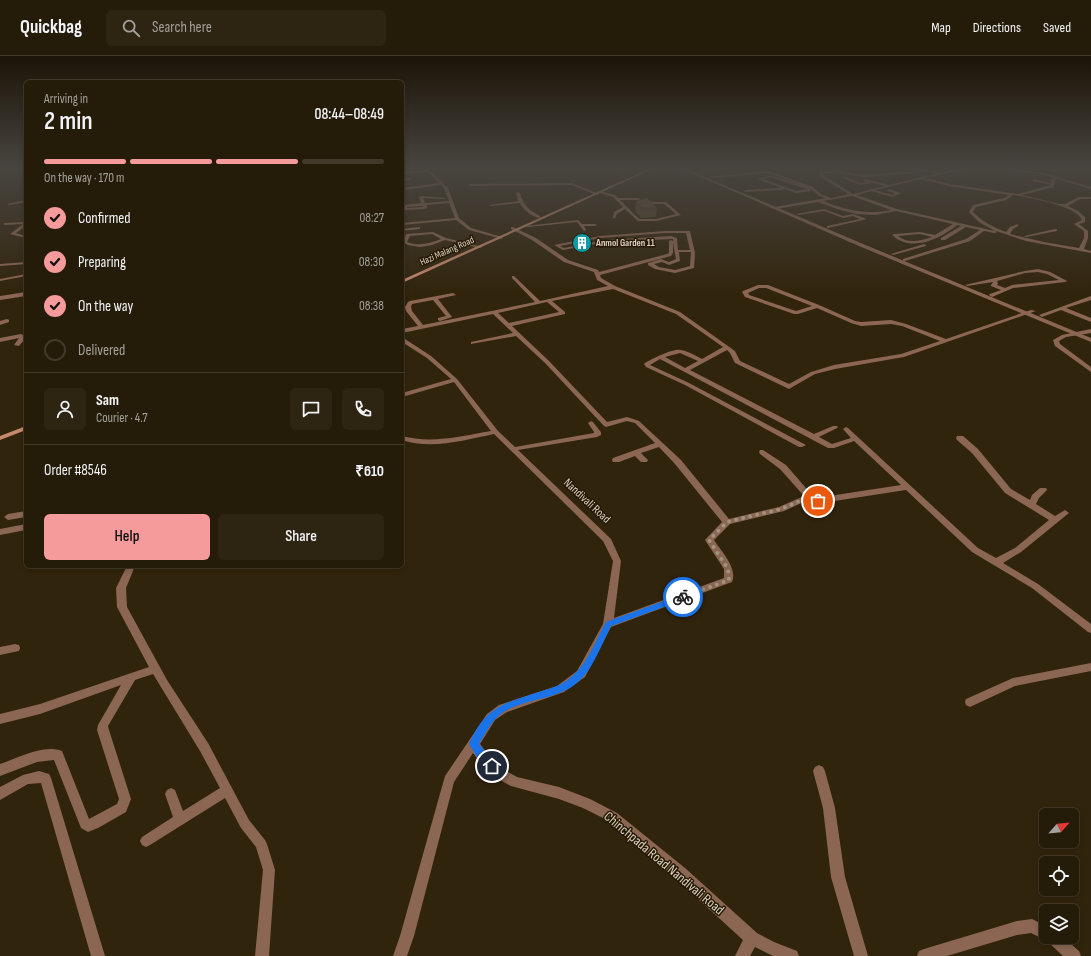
<!DOCTYPE html>
<meta charset="utf-8">
<style>
body{margin:0;font-family:"Sofia Sans Condensed",sans-serif;background:#2d2412;color:#f1f3f6;height:100vh;display:flex;flex-direction:column;font-size:15px;white-space:nowrap}
*{box-sizing:border-box;margin:0}
p{font-size:13px;color:#a3a19c}
.icon{flex:none;width:22px;height:22px;fill:none;stroke:currentColor;stroke-width:2;stroke-linecap:round;stroke-linejoin:round}
.map{position:relative;flex:1;overflow:hidden}
.details{position:absolute;left:24px;top:24px;width:380px;height:488px;display:flex;flex-direction:column;background:#251b09;border-radius:6px;box-shadow:0 2px 6px #0003,0 0 0 1px #42392a}
.details>*{flex:none}
.needle{width:26px;rotate:63deg}
.tools{position:absolute;left:1039px;top:752px;display:grid;gap:8px}
.tools a{display:grid;place-items:center;width:40px;height:40px;border-radius:6px;background:#251b09;box-shadow:0 2px 6px #0003,0 0 0 1px #42392a;font-size:20px}
.pin{position:absolute;display:grid;place-items:center;width:34px;height:34px;color:#fff;margin:-17px;border:2px solid #fff;border-radius:50%;box-shadow:0 1px 4px #0007}
.courier{position:absolute;display:grid;place-items:center;width:40px;height:40px;margin:-20px;border:3px solid #1a73e8;border-radius:50%;background:#fff;color:#222;box-shadow:0 1px 5px #0007}
.overview em{font-style:normal;font-weight:600}
.overview div{display:flex;flex-direction:column-reverse}
.overview{display:flex;align-items:center;justify-content:space-between;height:68px;padding:0 20px}
h1{font-size:26px;font-weight:600;line-height:30px}
.bar{display:grid;grid-template-columns:repeat(4,1fr);gap:6px 4px;align-content:center;height:48px;padding:0 20px}
.bar i{height:5px;border-radius:3px;background:#42392a}
.bar .selected{background:#f59b9b}
.bar p{grid-column:span 4}
.line{display:flex;align-items:center;gap:10px;padding:0 20px;border-top:1px solid #42392a}
.line div{flex:1}
.round{display:grid;place-items:center;flex:none;width:42px;height:42px;border-radius:6px;background:#2d2412}
ol{padding:0 20px;list-style:none}
li{display:flex;align-items:center;gap:12px;height:44px}
li p{margin-inline-start:auto}
li .icon{padding:4px;border-radius:50%;background:#f59b9b;color:#111;stroke-width:4}
li:last-child{color:#a3a19c}
li i{width:22px;height:22px;border:2px solid #42392a;border-radius:50%}
.cta{display:flex;gap:8px;margin-top:auto;padding:8px 20px}
.cta a{flex:1;height:46px;border-radius:6px;background:#f59b9b;color:#111;font-size:16px;font-weight:600;line-height:46px;text-align:center}
.cta a+a{background:#2d2412;color:#f1f3f6}
header{display:flex;align-items:center;gap:24px;box-sizing:border-box;height:56px;padding:0 20px;background:#251b09;border-bottom:1px solid #42392a}
header strong{font-size:19px}
nav{display:flex;gap:22px;margin-inline-start:auto;font-size:14px}
.search{width:280px;height:36px;background:#2d2412;display:flex;align-items:center;gap:10px;box-sizing:border-box;padding:0 14px;border-radius:6px;color:#a3a19c;font-size:15px}
.map>svg:first-child{display:block}
</style>
<header>
<strong>Quickbag</strong>
<div class="search"><svg class="icon" aria-label="search" viewBox="0 0 24 24"><circle cx="10" cy="10" r="6"/><path d="M15 15l6 6"/></svg>Search here</div>
<nav><a>Map</a><a>Directions</a><a>Saved</a></nav>
</header>
<div class="map">
<svg width="1091" height="900" viewBox="0 0 1091 900">
<rect width="100%" height="100%" fill="#31240c"/>
<g fill="none" stroke-linecap="round" stroke-linejoin="round">
<g fill="#8b6653" fill-rule="evenodd">
<path d="M508 112H512L514 113 512 114Z"/>
<path d="M583 112H607L605 113Z"/>
<path d="M621 112H625L615 115 613 114Z"/>
<path d="M632 112H638L649 114 647 115Z"/>
<path d="M911 112 938 115 939 117 967 112 966 113 925 122 949 128 1018 138 1051 129 1033 125V123L1051 127V124L1054 122 1044 119 1005 113 1004 112 1044 117 1091 131V133L1057 123 1055 124 1054 131 1022 139 1059 148H1065L1079 141H1091V143H1080L1068 150 1078 155 1085 161V166L1079 168 1088 175V182L1084 193 1091 195V197L1026 185 996 175V177H994L984 175 970 185 905 205H903V203L966 183 980 174 966 171 945 184H941V182L961 170 957 169C940 183 911 197 892 179L894 178 920 176 935 179 953 168 896 155 875 159 856 158 837 153 818 146 776 153 775 151 826 142 819 140 811 133 810 135 796 137 784 133 782 134 744 136 745 134 781 132 757 123 770 119 801 129 769 117 711 122 709 121 769 115 813 131 821 138 831 142 849 138 820 121 819 116 836 115 863 119 909 116 911 117 863 121 836 117 822 118 823 119 853 138 885 130 872 127 860 129 844 122V120L860 127 867 126 864 125 865 123 889 129 938 117 912 113ZM770 121 807 133 796 135 763 123ZM921 123 949 130 1009 139 1004 142 973 149 969 156 979 166 995 175 897 153 857 139 871 135 892 141 901 137 888 133 887 135 895 137 892 139 875 134ZM1013 139C1027 141 1078 150 1082 164L1074 168 1084 175V182L1079 192 1044 186 1010 178 1013 173 1018 170V168L1010 171 1006 176C993 171 983 166 973 156L976 151 1006 144ZM852 140 891 154C867 159 845 154 823 145ZM920 178 932 181C920 185 908 188 898 180Z"/>
<path d="M430 114 448 132 459 162 471 172 502 181V183L469 174 456 164 402 169V167L455 162 449 147 427 149V152L425 153 405 154 403 153 404 149 421 147 419 141 421 140 446 142 444 143 423 142 425 147 449 145 444 132 441 129 402 134V132L439 127 428 116 402 118V116ZM423 150V151L407 152V151Z"/>
<path d="M410 122 411 124 402 125V123Z"/>
<path d="M572 127 599 138 596 139 572 129 470 130 468 129 470 128Z"/>
<path d="M600 135 615 139 618 142H638L653 146H666L681 159 656 165H638L625 153 617 158 615 162H613L614 156 623 151 613 141 600 137ZM620 144H638L653 148H664L676 158 656 163H639Z"/>
<path d="M518 136 520 137C523 149 530 155 540 160V162C532 161 524 155 520 147L491 150 489 149 518 145 516 137Z"/>
<path d="M26 144V146L9 149 7 148Z"/>
<path d="M824 153 843 160 853 158 867 163 828 172H827V170L860 163 853 160 843 162 824 155 798 159 796 158Z"/>
<path d="M578 164 582 168H595L597 169 595 170H584L586 174 584 175 577 166 528 171 526 170Z"/>
<path d="M26 166V170L16 177 26 180V182L10 178 23 168 5 169 3 168 5 167Z"/>
<path d="M419 171H420V173L402 175V173Z"/>
<path d="M511 171H513L536 182 568 204 598 214 599 216 667 198 669 197V185L671 184 673 185V183L606 186 563 194 554 189 600 180 665 175H690L695 197 694 212 675 217 655 213 648 209V207L661 203 669 206 676 203 673 187V197L671 200 600 219 601 222 615 230 680 256 735 295 740 305 789 328 811 316 834 309 901 298 940 285 902 270 891 268 861 270 851 267 817 252 798 258H794L745 241 742 236 743 235 758 229H768L819 249 855 265 861 266 891 264 906 268 946 283 1031 254 1036 255 904 301 835 313 815 318 789 333 735 307 730 297 727 294 690 314 814 378 833 370H837L838 371 837 372 819 381 832 388 851 382 843 373 846 371 848 372 978 492 996 502 1015 492 1049 464 1005 437 972 397 957 384 956 382 957 380H963L978 393 1011 433 1030 444 1032 439 1040 432H1046L1047 434 1039 442 1036 448 1055 460 1065 454 1069 457 1021 496 1003 507 1038 528 1091 568V577L1088 576 1032 532 972 496 906 434 815 448 808 444 784 455 730 468 714 484C721 495 738 512 732 526L611 571 585 621 564 636 507 656 495 664 480 688 487 697 506 715 517 721 559 731 590 743 617 757 685 812 757 877 774 886 797 895 799 900H773L755 891 750 900H735L743 884 675 822 609 765 583 752 559 743 511 730 498 723 479 705 473 697 454 726 414 880 407 900H393L400 880 445 720 487 658 499 649 557 630 577 615 603 568 613 505 603 485 494 378C465 384 431 394 402 384V380C432 388 462 380 491 375L454 326 402 341V337L451 323 427 302 402 286V281L431 300 457 323 498 375 515 391 594 377V376L588 367 591 365 593 366 600 375 601 376V379L597 381 518 394 611 483 621 505 614 562 724 522V513L705 484 722 466 675 408 659 391 641 397 648 404 647 406H641L635 400 619 406H613L612 404 613 402 655 387 635 367 627 365 606 371 604 370 545 307 516 280 471 288V286L513 277 493 258 402 277V273L418 270 406 255 405 251 408 246 410 245 453 237 456 239 438 243 452 261 440 265 438 264V262L446 260 433 244 412 248 411 251 412 255 423 269 535 246 512 222V220H514L540 245 608 230 597 224 594 216 564 206 532 184 511 173ZM665 177H686L690 194H678L677 182 671 180 606 184 564 192 560 190 600 182ZM679 196H691L690 210 675 214 659 211 654 208 662 206 669 209 680 205ZM759 232H766L812 250 796 255 749 239 748 237ZM613 233 676 258 723 291 702 303C696 300 688 295 681 294 673 292 652 303 645 307L644 308 646 311 685 329 799 391H802L806 389 689 327 650 309 660 303 828 392H834L854 385 901 429 816 442 812 439 786 409 763 394H760L759 396 760 398 780 413 804 440 779 451 729 463 681 404 639 365 627 361 607 366 549 305 512 270 565 258V256L552 245ZM547 246 559 256 509 267 498 257ZM680 297 698 305 685 312 665 301Z"/>
<path d="M1055 173H1057V175L1026 181 1024 180Z"/>
<path d="M433 176 446 182 482 191 480 192 445 184 432 189 420 191 408 189 403 186 406 178ZM432 178 441 183C431 187 418 191 407 186L410 180Z"/>
<path d="M924 188 926 189V190L893 199 891 198Z"/>
<path d="M26 206V208L0 210V208Z"/>
<path d="M1038 213 1050 216 1067 225 1065 226 1013 232 992 241 989 239 990 238 1001 234 991 230V229L993 226 967 230 965 229 1025 215ZM1038 216 1047 218 1059 224 1012 229 1005 232 997 229 998 227 997 225 1025 217Z"/>
<path d="M26 218V220L0 225V223Z"/>
<path d="M26 236V240L0 244V240Z"/>
<path d="M1091 240V244L1066 252 1091 262V266L1061 254 1042 261 1039 259Z"/>
<path d="M7 263 9 264V266L0 269V265Z"/>
<path d="M1091 273V277L1066 281 1059 285 1060 288 1091 311V316L1055 290 1053 284 1062 279Z"/>
<path d="M21 278 23 279 25 283 19 290 14 289 19 282 0 286V282Z"/>
<path d="M26 455V461L8 464 4 461 8 458Z"/>
<path d="M26 468V474L0 479V473Z"/>
<path d="M127 510H135L126 532 127 551 167 624 208 687 249 764 265 784 267 788 275 814 269 900H255L263 814 256 791 241 772 225 742 150 789 146 791 142 789 140 785 142 781 173 761 165 738 167 734 171 732 175 734 183 755 220 732 200 695 153 618 135 624 108 670 109 674 131 743 126 756 98 772 88 776 81 772 54 704 37 706 0 720V708C19 702 42 688 62 695L89 763 117 748 119 743 97 674 98 669 121 629 40 658 0 668V658L40 648 149 611 117 551 116 532Z"/>
<path d="M15 588 19 589 20 592 19 595 0 599V591Z"/>
<path d="M1091 607V615L1015 630 970 651 966 649 965 646 966 643 1013 622Z"/>
<path d="M819 709 823 711 825 715 835 752 845 821 868 900H854L831 821 823 752 813 715 815 711Z"/>
<path d="M39 715 49 718 51 722 105 900H91L41 727 28 728 0 744V731L23 719Z"/>
<path d="M1032 863 1046 870V881H1063L1079 895 1081 900H1063L1047 885 1031 877 1017 879 947 900H917L919 895 924 893 1017 865Z"/>
</g>
<path fill="#8b6653" fill-rule="evenodd" d="M680 112H684L863 188 1091 282V286L859 190Z"/>
<g fill="#c48a6b" fill-rule="evenodd">
<path d="M651 112H655L402 227V224Z"/>
<path d="M26 370V374L0 384V380Z"/>
</g>
</g>
<path fill="#50432e" d="M636 145 657 152 656 161 641 162 635 155Z"/>
<path fill="#5d4e36" stroke="#413726" d="M647 142 657 152H642L636 145Z"/>
<linearGradient id="sky" x2="0" y2="1"><stop stop-color="#1b1407"/><stop offset="0.47" stop-color="#484540"/><stop offset="1" stop-color="#484540" stop-opacity="0"/></linearGradient>
<rect width="1091" height="238" fill="url(#sky)"/>
<path fill="#1a73e8" d="M683 538 687 541 686 543 611 570C604 584 593 611 583 621 563 644 530 641 505 655 493 662 486 676 479 688L497 710 492 714 479 704 469 688C486 649 506 647 542 635 552 632 562 629 570 622 587 609 596 584 606 566Z"/>
<g fill="none" stroke-linecap="round" stroke-linejoin="round">
<path stroke="#9e9483" stroke-width="4" stroke-dasharray="0 7.2" d="M683 541 729 524 728 513 709 484 727 466 781 453 809 441 818 445"/>
</g>
<defs>
<g id="building-disc" transform="scale(1)"><circle r="9.5" fill="#0f9aa8" stroke="#271a03"/><path d="M-4-6H4V6H1V3H-1V6H-4ZM-2.5-4.3h1.7v1.8h-1.7ZM.8-4.3h1.7v1.8H.8ZM-2.5-1h1.7V.8h-1.7ZM.8-1h1.7V.8H.8Z" fill="#fff"/></g>
</defs>
<g fill-rule="evenodd">
<use href="#building-disc" x="582" y="187"/>
</g>
<g text-anchor="middle" dominant-baseline="central" stroke-width="3" stroke-linejoin="round" paint-order="stroke">
<g font-size="10" font-weight="bold" fill="#d9d0c3" stroke="#271a03" text-anchor="start">
<text x="596" y="187">Anmol Garden 11</text>
</g>
<g font-size="10" fill="#d9d0c3" stroke="#271a03">
<text transform="translate(447 195) rotate(-24)">Hazi Malang Road</text>
</g>
<g font-size="12" fill="#d9d0c3" stroke="#271a03">
<text transform="translate(587 445) rotate(43)">Nandivali Road</text>
</g>
<g font-size="14" fill="#d9d0c3" stroke="#271a03">
<text transform="translate(664 807) rotate(40)">Chinchpada Road Nandivali Road</text>
</g>
</g>
</svg>
<div class="tools">
<a><svg class="needle" viewBox="-14 -14 28 28"><path d="M0-13l5 13h-10z" fill="#e53935"/><path d="M0 13l5-13h-10z" fill="#a3a19c"/></svg></a>
<a><svg class="icon" aria-label="locate" viewBox="0 0 24 24"><circle cx="12" cy="12" r="6"/><path d="M12 2v4M12 18v4M2 12h4M18 12h4"/></svg></a>
<a><svg class="icon" aria-label="layers" viewBox="0 0 24 24"><path d="M12 4l9 5-9 5-9-5zM3 14l9 5 9-5"/></svg></a>
</div>
<div class="pin" style="left:818px;top:445px;background:#ea580c"><svg class="icon" aria-label="bag" viewBox="0 0 24 24"><path d="M5 8h14l-1 12H6zM9 8a3 3 0 0 1 6 0"/></svg></div>
<div class="pin" style="left:492px;top:710px;background:#1f2937"><svg class="icon" aria-label="home" viewBox="0 0 24 24"><path d="M3 11l9-7 9 7M6 9v11h12V9"/></svg></div>
<div class="courier" style="left:683px;top:541px"><svg class="icon" aria-label="bike" viewBox="0 0 24 24"><circle cx="6" cy="16" r="4"/><circle cx="18" cy="16" r="4"/><path d="M6 16l4-8h5l3 8M10 8l3 8H6M13 5h3"/></svg></div>
<section class="details">
<div class="overview"><div><h1>2 min</h1><p>Arriving in</p></div><em>08:44–08:49</em></div>
<div class="bar"><i class="selected"></i><i class="selected"></i><i class="selected"></i><i></i><p>On the way · 170 m</p></div>
<ol>
<li><svg class="icon" aria-label="check" viewBox="0 0 24 24"><path d="M5 12l5 5 9-10"/></svg>Confirmed<p>08:27</p></li>
<li><svg class="icon" aria-label="check" viewBox="0 0 24 24"><path d="M5 12l5 5 9-10"/></svg>Preparing<p>08:30</p></li>
<li><svg class="icon" aria-label="check" viewBox="0 0 24 24"><path d="M5 12l5 5 9-10"/></svg>On the way<p>08:38</p></li>
<li><i></i>Delivered</li>
</ol>
<div class="line" style="height:72px"><a class="round"><svg class="icon" aria-label="person" viewBox="0 0 24 24"><circle cx="12" cy="8" r="4"/><path d="M4 21q1-7 8-7t8 7"/></svg></a><div><b>Sam</b><p>Courier · 4.7</p></div><a class="round"><svg class="icon" aria-label="chat" viewBox="0 0 24 24"><path d="M4 5h16v11H9l-5 4z"/></svg></a><a class="round"><svg class="icon" aria-label="phone" viewBox="0 0 24 24"><path d="M5 4h4l2 5-3 2q2 4 5 5l2-3 5 2v4C11 20 4 13 5 4z"/></svg></a></div>
<div class="line" style="height:52px"><div>Order #8546</div><b>₹610</b></div>
<div class="cta"><a>Help</a><a>Share</a></div>
</section>
</div>
